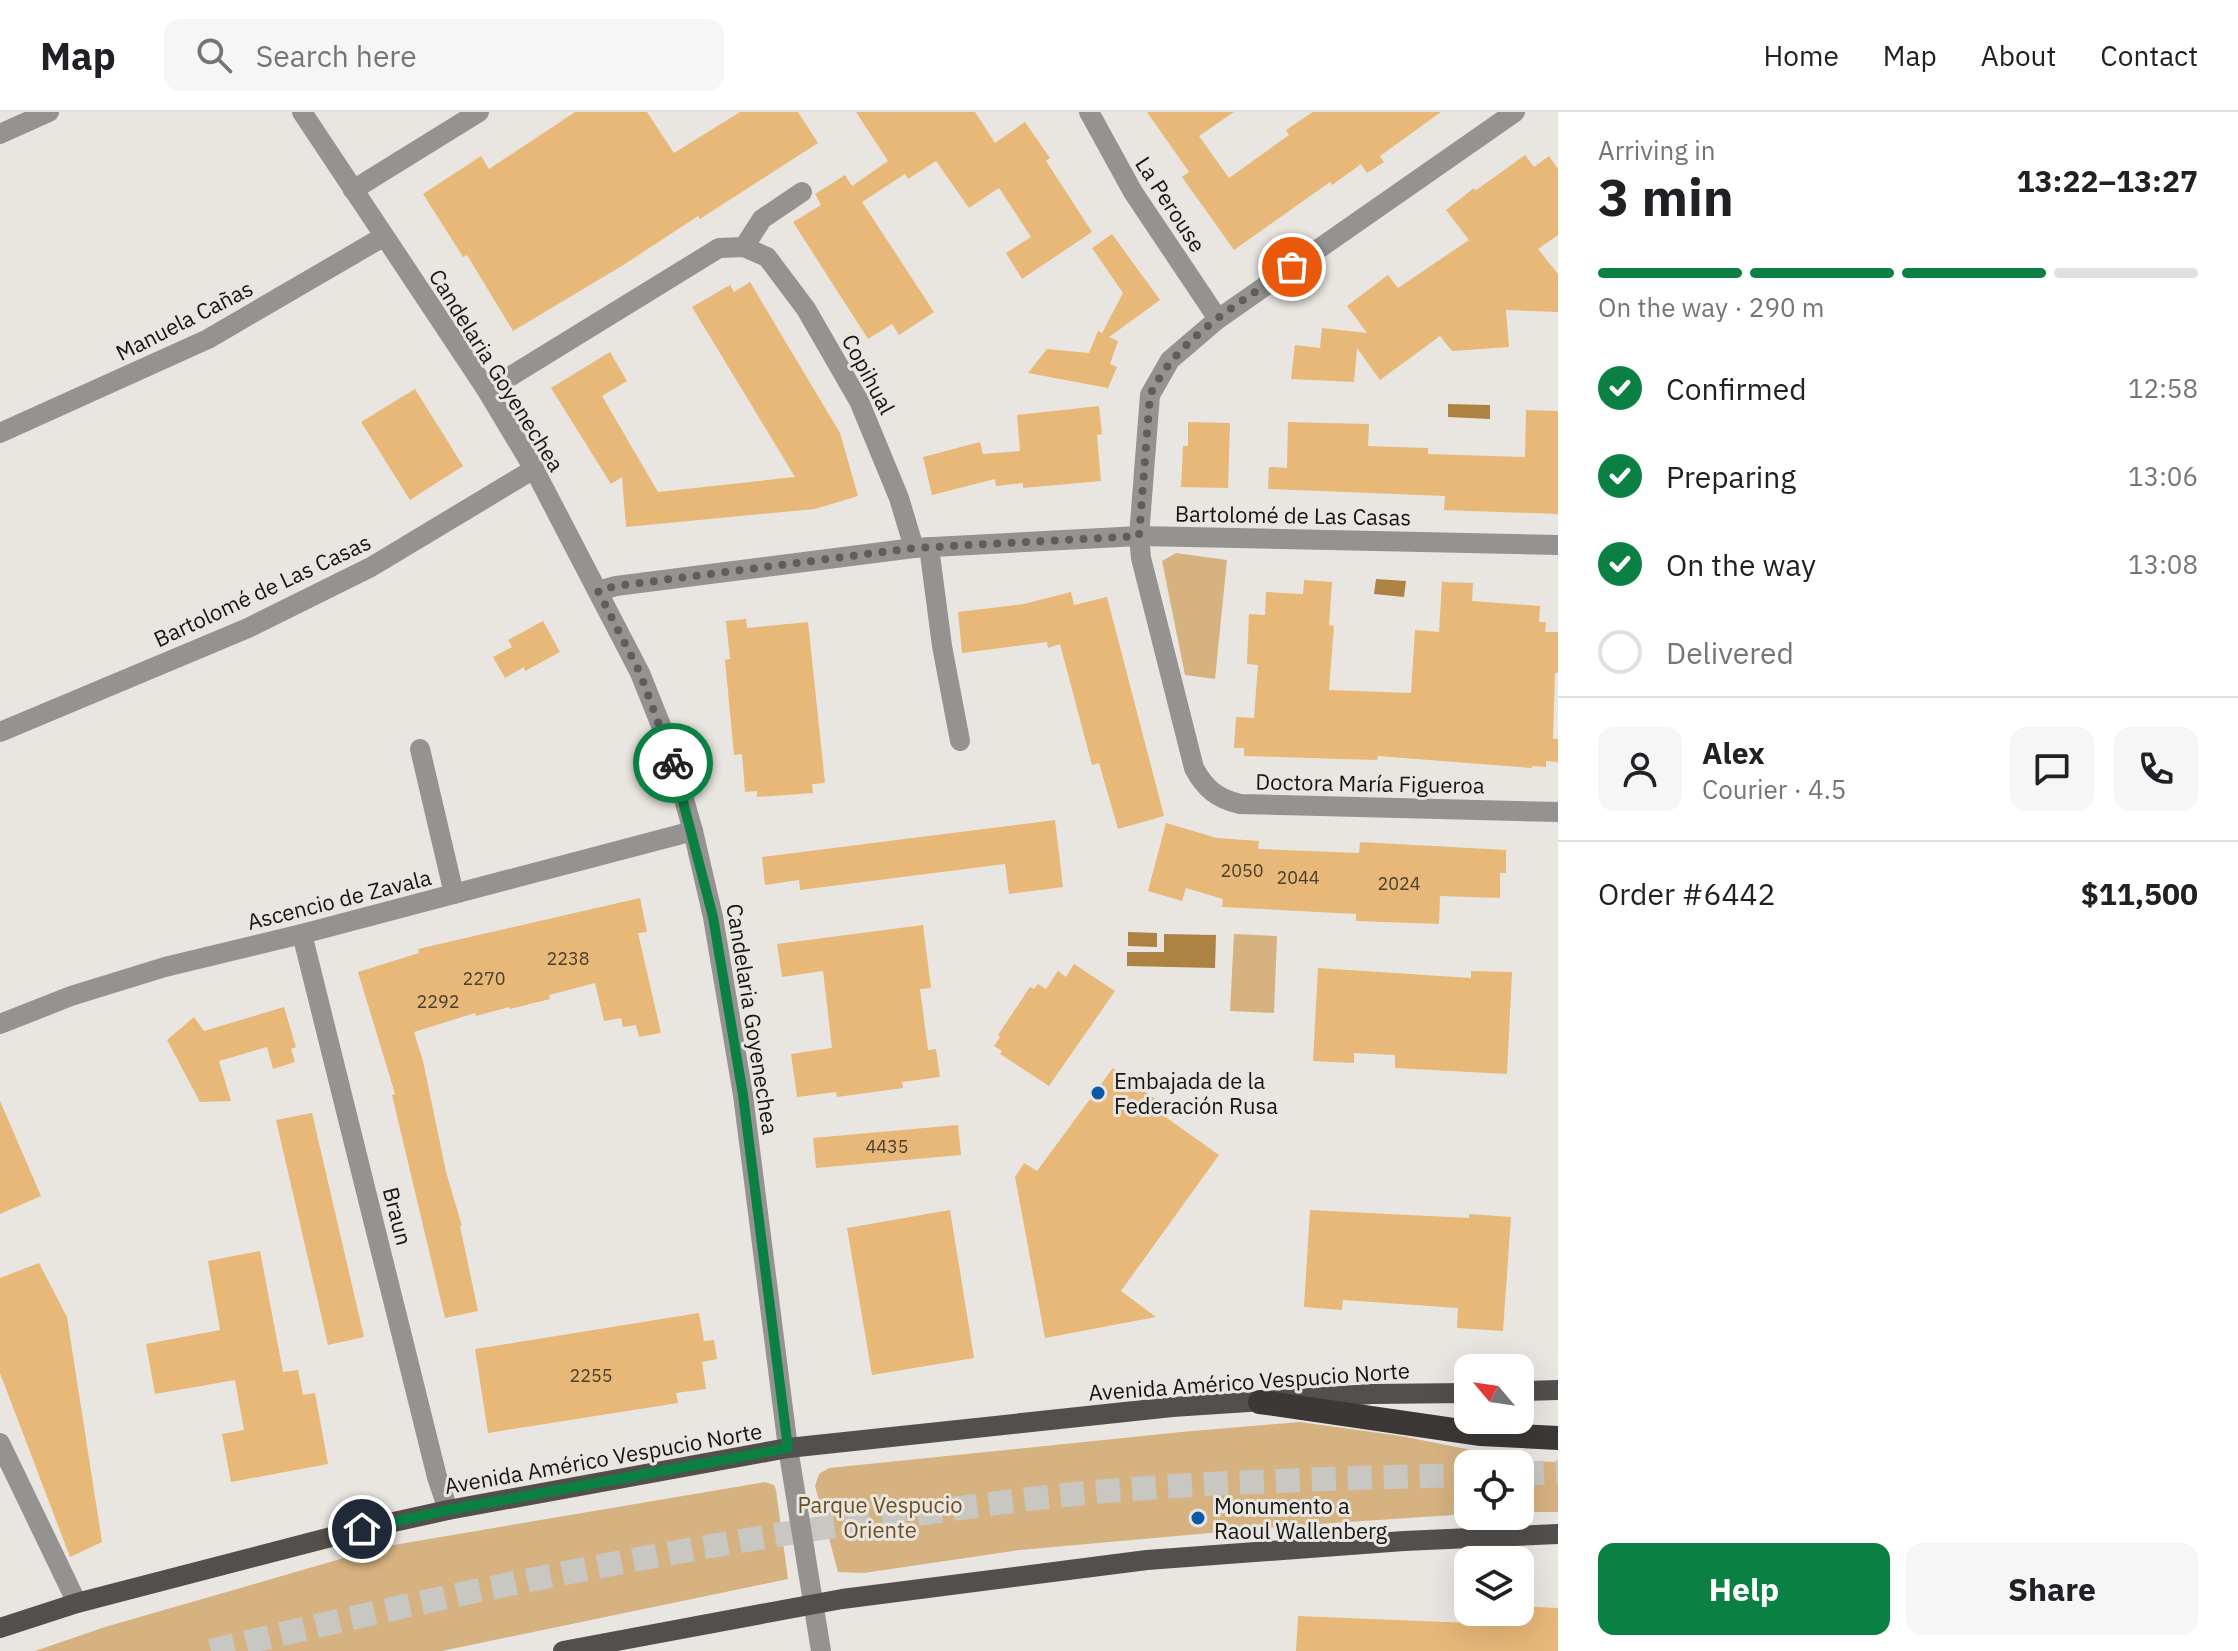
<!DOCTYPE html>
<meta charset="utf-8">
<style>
body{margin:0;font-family:"IBM Plex Sans",sans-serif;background:#f6f6f6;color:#202124;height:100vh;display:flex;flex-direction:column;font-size:30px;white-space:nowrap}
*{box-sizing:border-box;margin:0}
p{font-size:26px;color:#757577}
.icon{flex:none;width:44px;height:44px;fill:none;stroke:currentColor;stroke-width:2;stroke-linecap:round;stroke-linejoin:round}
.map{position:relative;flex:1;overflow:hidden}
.panel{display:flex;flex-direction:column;background:#fff;width:680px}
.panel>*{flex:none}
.needle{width:52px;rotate:299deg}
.buttons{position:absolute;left:1454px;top:1242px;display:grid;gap:16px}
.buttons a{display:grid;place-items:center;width:80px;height:80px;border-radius:16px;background:#fff;box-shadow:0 8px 32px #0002;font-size:40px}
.pin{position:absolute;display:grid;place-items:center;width:68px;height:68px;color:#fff;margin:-34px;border:4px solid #fff;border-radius:50%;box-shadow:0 2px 8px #0007}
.courier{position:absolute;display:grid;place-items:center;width:80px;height:80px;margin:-40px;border:6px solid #0b8043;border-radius:50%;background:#fff;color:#222;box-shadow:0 2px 10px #0007}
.head em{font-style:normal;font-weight:700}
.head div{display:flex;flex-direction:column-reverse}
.head{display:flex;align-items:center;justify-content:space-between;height:136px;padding:0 40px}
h1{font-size:52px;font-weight:700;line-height:60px}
.bar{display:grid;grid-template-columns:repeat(4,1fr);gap:12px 8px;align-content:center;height:96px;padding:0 40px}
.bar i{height:10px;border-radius:6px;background:#e0e0e0}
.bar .active{background:#0b8043}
.bar p{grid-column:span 4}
.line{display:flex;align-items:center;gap:20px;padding:0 40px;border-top:2px solid #e0e0e0}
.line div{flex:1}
.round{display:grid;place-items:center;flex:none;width:84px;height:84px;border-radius:16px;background:#f6f6f6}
ol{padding:0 40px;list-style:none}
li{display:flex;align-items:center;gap:24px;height:88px}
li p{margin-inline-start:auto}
li .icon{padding:8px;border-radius:50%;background:#0b8043;color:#fff;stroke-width:4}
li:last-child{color:#757577}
li i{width:44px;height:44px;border:4px solid #e0e0e0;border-radius:50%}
.action{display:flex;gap:16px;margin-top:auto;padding:16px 40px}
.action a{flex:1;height:92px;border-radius:16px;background:#0b8043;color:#fff;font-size:32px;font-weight:700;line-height:92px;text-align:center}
.action a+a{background:#f6f6f6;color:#202124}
header{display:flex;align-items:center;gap:48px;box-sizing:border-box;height:112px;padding:0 40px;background:#fff;border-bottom:2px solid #e0e0e0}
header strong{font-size:38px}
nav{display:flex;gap:44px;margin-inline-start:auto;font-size:28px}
.search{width:560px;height:72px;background:#f6f6f6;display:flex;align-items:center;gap:20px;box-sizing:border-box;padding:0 28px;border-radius:16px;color:#757577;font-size:30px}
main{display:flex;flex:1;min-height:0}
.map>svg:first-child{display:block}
</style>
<header>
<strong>Map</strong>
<div class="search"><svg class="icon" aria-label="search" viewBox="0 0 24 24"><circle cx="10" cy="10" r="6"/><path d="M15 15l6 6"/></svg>Search here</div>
<nav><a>Home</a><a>Map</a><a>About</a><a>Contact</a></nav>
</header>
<main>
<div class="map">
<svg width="1558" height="1539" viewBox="0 0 1558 1539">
<rect width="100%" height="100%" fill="#e9e6e1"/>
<g fill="#d7b281">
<path d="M1176 441 1227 448 1215 567 1185 563 1162 449Z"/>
<path d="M1234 822 1277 824 1274 901 1230 899Z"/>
<path d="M1300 1310 1401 1324 1527 1349 1558 1350V1400H1520V1352H1468V1402L1289 1414 1020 1438 864 1461 838 1460 815 1374 819 1362 829 1356 1181 1320Z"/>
<path d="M765 1370 774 1373 776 1378 788 1467 442 1539H35L105 1515 382 1435Z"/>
</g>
<g fill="#ae8243">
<path d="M1448 292 1490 293V307L1448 305Z"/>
<path d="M1376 467 1406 469 1404 485 1374 482Z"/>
<path d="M1128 820 1157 821V835L1128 834Z"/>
<path d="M1164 822 1216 823 1215 856 1127 854V840H1164Z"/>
</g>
<g fill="#e7b878">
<path d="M575 0H647L674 41 740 0H798L818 31 700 107 698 104 625 152 513 219 467 143 463 145 423 82 481 44 489 57Z"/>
<path d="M856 0H975L995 31 1025 10 1050 46 1046 49 1092 120 1022 167 1006 141 1031 125 999 76 969 96 936 49 908 67 905 62 862 90 934 200 899 223 892 212 868 227 793 110 821 93 815 82 845 63 852 74 888 49Z"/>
<path d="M1147 0H1234L1199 24 1229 66 1289 23 1286 18 1313 0H1441L1380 44 1384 50 1367 61 1361 52 1332 73 1330 70 1234 138 1182 65 1189 60Z"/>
<path d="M1525 43 1534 55 1549 44 1558 57V123L1538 137 1558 162V200L1506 198 1509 235 1452 239 1440 224 1380 268 1357 236 1354 270 1291 267 1295 233 1320 236 1322 216 1367 221 1347 194 1388 163 1398 176 1469 128 1446 98 1474 76 1475 79Z"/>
<path d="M1112 122 1160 188 1109 225 1118 229 1110 252 1117 255 1108 276 1028 261 1047 237 1089 241 1098 219 1102 221 1123 181 1092 136Z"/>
<path d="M750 170 840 321 858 384 815 397 626 415 622 365 611 372 551 276 610 240 627 269 602 284 658 380 795 365 692 195 730 173 734 180Z"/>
<path d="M415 277 463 354 410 388 361 310Z"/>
<path d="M1099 294 1102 322 1097 323 1101 369 1023 376V371L996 374 995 367 932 383 923 345 980 330 983 342 1020 339 1017 303Z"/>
<path d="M1526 298 1558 299V402L1444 398 1445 384 1268 377 1269 355 1287 356 1288 310 1369 312 1368 334 1428 336V342L1525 345Z"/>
<path d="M1188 310 1230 311 1228 376 1181 375 1183 334H1188Z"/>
<path d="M1304 468 1332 470 1329 513 1334 514 1329 578 1411 581 1415 518 1439 520 1442 470 1473 471 1472 489 1540 494 1539 510H1546L1545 520H1558V561H1555L1553 627H1558V650L1546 649V655L1532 654V656L1378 644 1377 648 1244 644V636H1234L1236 605 1254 606 1258 553 1247 552 1249 502 1265 503 1266 480 1303 482Z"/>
<path d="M1071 480 1074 493 1107 485 1164 704 1118 717 1099 651 1092 653 1060 532 1048 536 1047 530 962 541 958 500 1024 492Z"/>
<path d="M746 507 747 516 808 510 825 671 812 672 813 681 757 685V679L745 680 742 642 734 643 725 548 730 547 726 509Z"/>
<path d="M543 509 560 540 525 559 524 555 505 566 493 545 512 535 508 528Z"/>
<path d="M1055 708 1063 775 1009 782 1005 752 800 778 799 768 765 773 762 745Z"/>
<path d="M1166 711 1217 726 1259 729 1258 737 1359 741 1360 730 1506 738V761H1500V786L1440 784 1439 812 1356 809V802L1222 795 1223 787 1186 776 1182 789 1148 779Z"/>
<path d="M640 786 647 820 638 821 661 921 639 925 636 913 623 915 621 906 604 909 595 871 549 883 550 887 510 897 509 895 476 904 475 901 414 920 423 949 446 1060 462 1114H460L478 1199 445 1206 392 983 395 982 358 860 419 841 418 837Z"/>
<path d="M923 813 931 876 920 877 928 938 936 937 940 965 902 970 903 976 837 985 836 980 797 985 791 942 832 936 823 859 782 865 777 832Z"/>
<path d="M1074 852 1115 879 1049 974 1000 942 1002 939 994 934 1000 925 998 923 1030 875 1034 877 1038 872 1046 877 1058 859 1066 865Z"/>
<path d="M1318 856 1471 866V859L1512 860 1507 962 1395 956V943L1354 941V951L1313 949Z"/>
<path d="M284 895 296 935 291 937 295 950 273 957 267 935 219 949 231 989 200 990 167 928 194 905 204 919Z"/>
<path d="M1113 956 1162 992 1157 999 1219 1043 1121 1179 1156 1205 1045 1226 1015 1065 1024 1051 1037 1059Z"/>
<path d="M0 989 41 1084 0 1102Z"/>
<path d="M312 1001 364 1225 328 1233 276 1008Z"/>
<path d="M958 1013 961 1043 816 1056 813 1026Z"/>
<path d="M950 1098 974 1246 872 1263 847 1116Z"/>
<path d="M1310 1098 1469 1106V1102L1511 1105 1503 1219 1457 1216 1458 1196 1343 1188 1342 1198 1304 1195Z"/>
<path d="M260 1139 283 1260 298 1258 303 1283 315 1281 328 1352 231 1370 222 1322 244 1318 235 1268 155 1282 146 1232 220 1218 208 1149Z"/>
<path d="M39 1151 67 1205 102 1430 70 1445 0 1261V1166Z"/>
<path d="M699 1201 704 1229 714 1228 717 1247 702 1250 706 1277 676 1281 678 1291 488 1321 475 1237Z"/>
<path d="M1520 1494 1558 1496V1539H1296L1298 1504 1519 1513Z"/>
</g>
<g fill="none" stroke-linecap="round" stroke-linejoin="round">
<g stroke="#c9c7c2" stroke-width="24" stroke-dasharray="24 12" stroke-linecap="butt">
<path d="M1520 1362 1558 1360"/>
<path d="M211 1539C429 1486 648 1441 869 1409 952 1397 1034 1385 1117 1378 1234 1369 1351 1366 1468 1363"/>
</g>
<g stroke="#949391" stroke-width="20">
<path d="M1089 0 1133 80 1218 207"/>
<path d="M1515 0 1218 207 1170 248 1150 283 1139 424 1141 446 1194 656C1205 677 1218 687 1240 692L1558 700"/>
<path d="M0 22 49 0"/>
<path d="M353 78 479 0"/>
<path d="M744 135 762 107 802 80"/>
<path d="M486 277 511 264 719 136 744 135 767 145 806 197 859 289 899 386 914 436"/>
<path d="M0 321 208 227 383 125"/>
<path d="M929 435 942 534 960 629"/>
<path d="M598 479 616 474 914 436 1139 424 1558 433"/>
<path d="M0 620 248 516 371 455 534 357"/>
<path d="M420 637 454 782"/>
<path d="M302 822 437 1365 448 1398"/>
<path d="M0 912 71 884 165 855 302 822 693 719"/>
<path d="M0 1331 77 1491"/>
</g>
<path stroke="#949391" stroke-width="20" d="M302 0 486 277 534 357 640 561 668 631 693 719 713 805 743 983 788 1336 821 1539"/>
<g stroke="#524f4c" stroke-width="20">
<path d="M1520 1279 1558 1278"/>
<path d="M0 1516 77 1491 362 1417 448 1398 788 1336 1172 1295 1372 1282 1468 1281"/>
<path d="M563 1539 842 1487 1147 1448 1404 1429 1558 1422"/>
</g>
<path stroke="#3b3835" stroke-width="24" d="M1260 1290 1481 1322 1558 1326"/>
</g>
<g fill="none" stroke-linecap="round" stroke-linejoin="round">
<path stroke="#605e5b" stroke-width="8" stroke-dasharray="0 14.4" d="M673 651 640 561 598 479 616 474 914 436 1139 424 1150 283C1177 225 1242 190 1292 155"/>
<path stroke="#0b8043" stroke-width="10" d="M362 1417 448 1398 788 1336 743 983 713 805 673 651"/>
</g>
<g fill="#0a5aa8" stroke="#e9e6e1" stroke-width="3">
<circle cx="1098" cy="981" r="8"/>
<circle cx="1198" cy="1406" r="8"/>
</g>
<g text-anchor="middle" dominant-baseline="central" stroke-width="6" stroke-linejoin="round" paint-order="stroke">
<g font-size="18" fill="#4a3e2c">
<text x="1242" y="758">2050</text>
<text x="1298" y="765">2044</text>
<text x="1399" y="771">2024</text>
<text x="568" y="846">2238</text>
<text x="484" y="866">2270</text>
<text x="438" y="889">2292</text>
<text x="887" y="1034">4435</text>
<text x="591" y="1263">2255</text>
</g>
<g font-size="22" fill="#161513" stroke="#e9e6e1">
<text transform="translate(1171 92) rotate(57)">La Perouse</text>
<text transform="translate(184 208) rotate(-27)">Manuela Cañas</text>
<text transform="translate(497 258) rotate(58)">Candelaria Goyenechea</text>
<text transform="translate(869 262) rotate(62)">Copihual</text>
<text transform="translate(1293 403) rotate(1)">Bartolomé de Las Casas</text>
<text transform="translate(262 478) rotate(-25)">Bartolomé de Las Casas</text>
<text transform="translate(1370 671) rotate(1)">Doctora María Figueroa</text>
<text transform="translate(339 787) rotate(-14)">Ascencio de Zavala</text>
<text transform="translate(753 907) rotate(81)">Candelaria Goyenechea</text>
<text transform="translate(398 1104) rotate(76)">Braun</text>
<text transform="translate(1249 1269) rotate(-4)">Avenida Américo Vespucio Norte</text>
<text transform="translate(603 1346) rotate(-10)">Avenida Américo Vespucio Norte</text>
</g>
<g font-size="22" fill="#161513" stroke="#e9e6e1" text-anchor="start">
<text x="1114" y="968">Embajada de la<tspan x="1114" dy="25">Federación Rusa</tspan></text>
<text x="1214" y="1393">Monumento a<tspan x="1214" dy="25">Raoul Wallenberg</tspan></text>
</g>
<g font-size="22" fill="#6e4e1f" stroke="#e9e6e1">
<text x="880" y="1392">Parque Vespucio<tspan x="880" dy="25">Oriente</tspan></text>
</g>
</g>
</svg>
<div class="buttons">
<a><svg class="needle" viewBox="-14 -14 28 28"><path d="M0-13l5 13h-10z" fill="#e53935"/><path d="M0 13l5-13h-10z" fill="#757577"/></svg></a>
<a><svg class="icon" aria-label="locate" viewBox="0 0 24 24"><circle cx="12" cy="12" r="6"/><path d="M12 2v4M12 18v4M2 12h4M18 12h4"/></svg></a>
<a><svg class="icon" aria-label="layers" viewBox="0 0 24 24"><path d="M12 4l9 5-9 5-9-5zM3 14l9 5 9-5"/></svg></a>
</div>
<div class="pin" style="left:1292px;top:155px;background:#ea580c"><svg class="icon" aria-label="bag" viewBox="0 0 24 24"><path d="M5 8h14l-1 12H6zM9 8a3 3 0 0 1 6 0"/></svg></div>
<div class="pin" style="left:362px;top:1417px;background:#1f2937"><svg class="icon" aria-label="home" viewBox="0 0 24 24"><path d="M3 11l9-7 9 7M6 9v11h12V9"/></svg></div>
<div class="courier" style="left:673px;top:651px"><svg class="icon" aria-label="bike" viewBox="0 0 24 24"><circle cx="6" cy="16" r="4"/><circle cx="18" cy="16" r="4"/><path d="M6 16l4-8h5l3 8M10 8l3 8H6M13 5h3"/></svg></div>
</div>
<section class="panel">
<div class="head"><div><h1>3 min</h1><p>Arriving in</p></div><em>13:22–13:27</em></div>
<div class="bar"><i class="active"></i><i class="active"></i><i class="active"></i><i></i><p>On the way · 290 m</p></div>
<ol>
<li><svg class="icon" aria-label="check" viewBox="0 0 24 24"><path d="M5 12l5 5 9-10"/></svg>Confirmed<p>12:58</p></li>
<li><svg class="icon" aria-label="check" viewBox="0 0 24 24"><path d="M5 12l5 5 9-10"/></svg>Preparing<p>13:06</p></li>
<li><svg class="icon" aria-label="check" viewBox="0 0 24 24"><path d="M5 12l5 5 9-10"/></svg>On the way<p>13:08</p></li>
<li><i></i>Delivered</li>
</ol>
<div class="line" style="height:144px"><a class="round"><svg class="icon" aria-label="person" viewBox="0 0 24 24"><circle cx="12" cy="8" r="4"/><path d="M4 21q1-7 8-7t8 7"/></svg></a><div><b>Alex</b><p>Courier · 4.5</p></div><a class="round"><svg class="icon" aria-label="chat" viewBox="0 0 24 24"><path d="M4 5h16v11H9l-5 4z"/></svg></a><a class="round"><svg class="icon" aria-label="phone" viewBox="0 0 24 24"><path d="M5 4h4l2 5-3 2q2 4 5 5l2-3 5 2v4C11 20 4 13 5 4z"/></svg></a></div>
<div class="line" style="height:104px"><div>Order #6442</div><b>$11,500</b></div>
<div class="action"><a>Help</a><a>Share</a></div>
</section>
</main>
